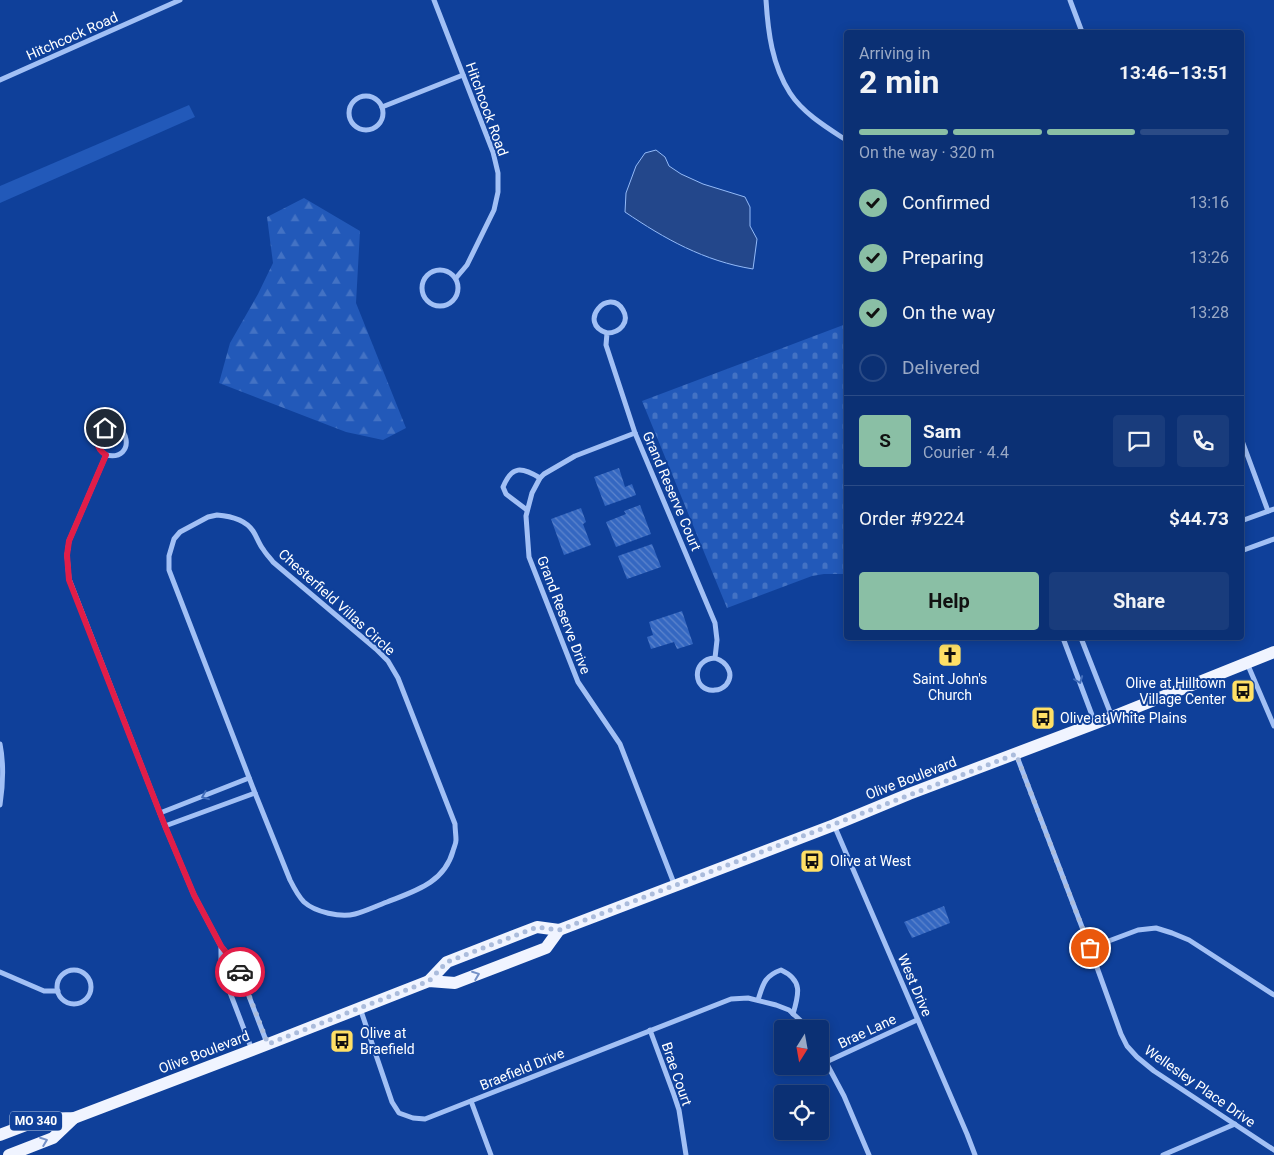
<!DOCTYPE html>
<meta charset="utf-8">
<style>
body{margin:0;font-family:Roboto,sans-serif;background:#193c7c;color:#f1f3f6;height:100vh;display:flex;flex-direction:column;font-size:19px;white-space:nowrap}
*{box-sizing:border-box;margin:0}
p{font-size:16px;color:#9aa9c5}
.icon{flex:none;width:28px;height:28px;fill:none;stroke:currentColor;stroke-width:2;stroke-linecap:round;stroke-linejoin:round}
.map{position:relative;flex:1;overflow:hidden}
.panel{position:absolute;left:844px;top:30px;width:400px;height:610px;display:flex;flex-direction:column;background:#0b3074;border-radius:5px;box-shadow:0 2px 12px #0003,0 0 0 1px #2b4b86}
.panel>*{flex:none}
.needle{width:32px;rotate:191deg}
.tools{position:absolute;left:774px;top:1020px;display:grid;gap:10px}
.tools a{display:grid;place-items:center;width:55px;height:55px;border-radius:5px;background:#0b3074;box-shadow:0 2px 12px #0003,0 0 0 1px #2b4b86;font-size:25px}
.pin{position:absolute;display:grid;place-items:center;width:42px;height:42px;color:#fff;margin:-21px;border:2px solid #fff;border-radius:50%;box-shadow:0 1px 5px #0007}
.courier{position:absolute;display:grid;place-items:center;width:50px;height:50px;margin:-25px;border:4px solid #e11d48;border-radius:50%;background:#fff;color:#222;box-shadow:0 1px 6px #0007}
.overview em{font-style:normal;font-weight:700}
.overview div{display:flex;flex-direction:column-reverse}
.overview{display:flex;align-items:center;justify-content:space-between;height:85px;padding:0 15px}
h1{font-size:32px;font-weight:700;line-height:38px}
.bar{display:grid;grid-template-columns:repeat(4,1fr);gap:8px 5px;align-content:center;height:60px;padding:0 15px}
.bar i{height:6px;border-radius:4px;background:#2b4b86}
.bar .active{background:#8abfa5}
.bar p{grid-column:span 4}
.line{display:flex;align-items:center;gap:12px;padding:0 15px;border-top:1px solid #2b4b86}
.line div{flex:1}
.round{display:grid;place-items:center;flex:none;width:52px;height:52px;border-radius:5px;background:#193c7c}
ol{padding:0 15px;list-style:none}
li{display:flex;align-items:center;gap:15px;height:55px}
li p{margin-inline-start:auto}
li .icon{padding:5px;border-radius:50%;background:#8abfa5;color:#111;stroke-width:4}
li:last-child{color:#9aa9c5}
li i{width:28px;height:28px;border:2px solid #2b4b86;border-radius:50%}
.cta{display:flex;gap:10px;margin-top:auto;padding:10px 15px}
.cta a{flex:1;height:58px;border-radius:5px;background:#8abfa5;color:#111;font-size:20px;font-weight:700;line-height:58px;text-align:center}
.cta a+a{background:#193c7c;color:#f1f3f6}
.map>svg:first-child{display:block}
</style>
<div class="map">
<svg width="1274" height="1155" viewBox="0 0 1274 1155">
<defs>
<pattern id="forest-firs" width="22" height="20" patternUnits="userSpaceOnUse" patternTransform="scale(1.25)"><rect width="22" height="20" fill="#2259b9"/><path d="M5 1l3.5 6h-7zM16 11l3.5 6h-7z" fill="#4372c4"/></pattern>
<pattern id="cemetery-stones" width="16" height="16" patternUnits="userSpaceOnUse" patternTransform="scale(1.25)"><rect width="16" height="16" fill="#2259b9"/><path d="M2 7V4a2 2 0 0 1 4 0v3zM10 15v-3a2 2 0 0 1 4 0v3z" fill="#4372c4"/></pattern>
<pattern id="building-back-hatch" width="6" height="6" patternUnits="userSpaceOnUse" patternTransform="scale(1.25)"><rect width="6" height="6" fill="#3467c1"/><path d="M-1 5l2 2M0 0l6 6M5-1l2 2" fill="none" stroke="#5d85cd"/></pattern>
</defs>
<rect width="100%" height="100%" fill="#0f409a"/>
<path fill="#2259b9" d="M189 105 195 117 0 203V186Z"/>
<path fill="url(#forest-firs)" d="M304 198 360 231 356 303 406 428 383 440 346 432 219 383 230 343 258 294 273 263 267 217Z"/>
<path fill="url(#cemetery-stones)" d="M846 324V574H824L812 576 727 608 642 401Z"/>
<path fill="#23478b" stroke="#93baf8" d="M656 150 665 157 669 166 681 174 703 184 745 197 750 207V226L757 239 753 269C704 261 665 239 625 212L626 193 636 166 645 153Z"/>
<g fill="url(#building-back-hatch)">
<path d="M619 468 625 487 632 484 636 495 605 506 594 477Z"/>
<path d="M640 505 651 534 616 547 606 522 626 514 624 511Z"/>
<path d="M581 508 586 522 583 524 591 545 564 555 551 519Z"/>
<path d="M652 544 661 567 627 579 618 556Z"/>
<path d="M682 611 693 644 677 649 674 642 651 649 647 637 653 635 649 622Z"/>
<path d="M944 906 950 923 912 938 904 922Z"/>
</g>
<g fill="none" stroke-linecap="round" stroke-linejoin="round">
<g stroke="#a2c0f5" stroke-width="5">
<path d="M434 0 493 152 498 173V192L494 210 467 265 456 278"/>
<path d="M766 0C768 32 772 65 790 93 803 113 826 127 846 140"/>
<path d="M1070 0 1082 32"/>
<path d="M0 80 180 0"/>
<circle cx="366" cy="113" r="17"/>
<path d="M382 107 463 75"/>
<circle cx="440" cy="288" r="18"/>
<path d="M607 333C620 333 630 322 623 310 609 286 576 323 607 333L606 345 635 433 715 623 717 640 715 658C690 659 693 693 715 690 720 690 723 688 726 685 735 674 727 662 715 658"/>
<path d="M635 433 575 456 544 474 540 478 532 493 526 516 529 557 578 682 620 744 675 886"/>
<path d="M1241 438 1268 511"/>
<path d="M106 455C138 462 128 415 104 429 93 436 97 449 106 455L69 541 67 555 69 579 165 826 194 895 221 946 237 965 267 1043"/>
<path d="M527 510 506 494 503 487C512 465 522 467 540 478"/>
<path d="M217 515C230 516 245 519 253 531 257 537 259 544 263 549 266 554 270 558 273 562L376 649 388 661 398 678 455 824C455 829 456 835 456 840 456 844 454 847 453 851 444 883 415 891 387 902 376 906 366 911 355 914 341 918 315 912 304 902 298 896 294 888 290 880L255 793 169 570V556L174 539 180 532 208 517Z"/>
<path d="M1241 521 1274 509"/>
<path d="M1241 551 1274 539"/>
<path d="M1063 638 1095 723"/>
<path d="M1081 638 1112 717"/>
<path d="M1247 663 1274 726"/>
<path d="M0 744C4 764 3 785 0 805"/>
<path d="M1016 754 1090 948 1121 1034 1127 1046 1137 1057 1154 1071 1274 1150"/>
<path d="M160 813 249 778"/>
<path d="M834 825 967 1134 975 1155"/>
<path d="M165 826 255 793"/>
<path d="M221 946V969L252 1050"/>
<path d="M1090 948 1138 930 1156 928 1172 933 1189 940 1274 995"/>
<circle cx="74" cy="987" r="17"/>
<path d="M0 972 44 991H58"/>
<path d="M758 1000C763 985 764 976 781 970 803 980 799 994 793 1014"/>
<path d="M360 1008 392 1102 399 1113 413 1118 425 1119 731 999 748 998 776 1005 789 1010 801 1021 806 1029"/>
<path d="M650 1030 674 1095 679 1110 686 1155"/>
<path d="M820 1051 844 1096 869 1155"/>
<path d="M826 1062 917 1020"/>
<path d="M471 1101 491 1155"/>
<path d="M1163 1155 1235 1124"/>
</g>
<g stroke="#f0f4ff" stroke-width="12">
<path d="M429 981 447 962 537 927 559 930 834 825 909 794 1112 717 1274 652"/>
<path d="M0 1135 42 1119 74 1118 268 1044 429 981 455 983 546 948 559 930"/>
<path d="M9 1155 53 1138 74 1118"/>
</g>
</g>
<defs><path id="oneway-chevron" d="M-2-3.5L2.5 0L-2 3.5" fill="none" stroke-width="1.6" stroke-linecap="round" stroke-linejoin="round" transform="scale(1.25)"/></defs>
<g stroke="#426dba">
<use href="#oneway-chevron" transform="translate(1079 680) rotate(69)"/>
<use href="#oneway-chevron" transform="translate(205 796) rotate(158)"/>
</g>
<g stroke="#7491c7">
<use href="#oneway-chevron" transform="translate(476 975) rotate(-21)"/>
<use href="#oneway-chevron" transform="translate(44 1141) rotate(-21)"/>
</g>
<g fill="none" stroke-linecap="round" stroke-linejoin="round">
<path stroke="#abbcdc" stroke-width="5" stroke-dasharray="0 9" d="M240 972 268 1044 429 981 447 962 537 927 559 930 1016 754 1090 948"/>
<path stroke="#e11d48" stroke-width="6" d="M105 428C95 437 95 448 106 455L69 541 67 555 69 580 165 826 194 895 221 946 237 966 240 972"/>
</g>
<defs>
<g id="church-square" transform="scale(1.25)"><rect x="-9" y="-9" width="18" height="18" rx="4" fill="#ffe066" stroke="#0f409a"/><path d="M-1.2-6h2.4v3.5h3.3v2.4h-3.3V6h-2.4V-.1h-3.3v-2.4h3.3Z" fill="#111"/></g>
<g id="bus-square" transform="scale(1.25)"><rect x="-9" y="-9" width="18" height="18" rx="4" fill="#ffe066" stroke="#0f409a"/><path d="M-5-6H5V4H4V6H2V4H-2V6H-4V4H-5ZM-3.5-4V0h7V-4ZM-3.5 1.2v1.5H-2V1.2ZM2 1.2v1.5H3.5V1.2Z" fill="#111"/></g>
</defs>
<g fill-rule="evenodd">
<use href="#church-square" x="950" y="655"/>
<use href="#bus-square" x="1243" y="691"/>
<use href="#bus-square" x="1043" y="718"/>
<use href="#bus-square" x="812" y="861"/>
<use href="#bus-square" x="342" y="1041"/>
</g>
<g text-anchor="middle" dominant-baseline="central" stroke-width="4" stroke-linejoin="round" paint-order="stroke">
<rect fill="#0f409a" stroke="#b7c6e1" stroke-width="1" x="10" y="1111.5" width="52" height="19" rx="4"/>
<g font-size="12" font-weight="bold" fill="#fff">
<text x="36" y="1121">MO 340</text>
</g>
<g font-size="14" fill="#fff" stroke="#0f409a">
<text transform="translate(72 36) rotate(-24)">Hitchcock Road</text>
<text transform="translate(487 109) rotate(70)">Hitchcock Road</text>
<text transform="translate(672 491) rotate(67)">Grand Reserve Court</text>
<text transform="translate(337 602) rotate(42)">Chesterfield Villas Circle</text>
<text transform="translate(564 615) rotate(69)">Grand Reserve Drive</text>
<text transform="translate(911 778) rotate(-21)">Olive Boulevard</text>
<text transform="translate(915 985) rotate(67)">West Drive</text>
<text transform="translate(867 1031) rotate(-25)">Brae Lane</text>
<text transform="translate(204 1052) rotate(-21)">Olive Boulevard</text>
<text transform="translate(522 1069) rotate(-22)">Braefield Drive</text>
<text transform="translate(677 1074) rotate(71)">Brae Court</text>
<text transform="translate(1200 1086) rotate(35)">Wellesley Place Drive</text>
</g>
<g font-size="14" fill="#fff" stroke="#0f409a" text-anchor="start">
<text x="950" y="679" text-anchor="middle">Saint John's<tspan x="950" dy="16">Church</tspan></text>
<text x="1226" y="683" text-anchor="end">Olive at Hilltown<tspan x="1226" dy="16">Village Center</tspan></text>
<text x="1060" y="718">Olive at White Plains</text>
<text x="830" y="861">Olive at West</text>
<text x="360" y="1033">Olive at<tspan x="360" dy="16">Braefield</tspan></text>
</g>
</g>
</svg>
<div class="tools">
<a><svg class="needle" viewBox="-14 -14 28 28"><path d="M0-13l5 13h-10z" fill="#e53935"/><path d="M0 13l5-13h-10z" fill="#9aa9c5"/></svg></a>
<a><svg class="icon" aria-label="locate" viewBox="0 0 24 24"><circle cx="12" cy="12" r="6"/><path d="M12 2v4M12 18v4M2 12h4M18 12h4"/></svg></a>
</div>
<div class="pin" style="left:1090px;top:948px;background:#ea580c"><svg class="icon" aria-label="bag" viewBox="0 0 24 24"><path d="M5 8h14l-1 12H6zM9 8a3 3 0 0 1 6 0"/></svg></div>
<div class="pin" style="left:105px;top:428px;background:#1f2937"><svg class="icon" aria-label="home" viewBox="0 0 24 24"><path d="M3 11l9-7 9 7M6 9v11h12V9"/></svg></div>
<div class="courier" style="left:240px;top:972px"><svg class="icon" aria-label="car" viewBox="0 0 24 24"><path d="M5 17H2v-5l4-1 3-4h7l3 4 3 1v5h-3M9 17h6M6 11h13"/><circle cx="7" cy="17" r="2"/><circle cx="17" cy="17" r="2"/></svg></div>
<section class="panel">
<div class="overview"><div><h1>2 min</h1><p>Arriving in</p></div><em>13:46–13:51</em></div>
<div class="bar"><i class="active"></i><i class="active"></i><i class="active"></i><i></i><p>On the way · 320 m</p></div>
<ol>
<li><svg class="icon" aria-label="check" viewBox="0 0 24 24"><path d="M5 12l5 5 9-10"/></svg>Confirmed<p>13:16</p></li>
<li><svg class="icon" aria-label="check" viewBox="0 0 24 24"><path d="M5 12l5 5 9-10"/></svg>Preparing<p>13:26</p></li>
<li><svg class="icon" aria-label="check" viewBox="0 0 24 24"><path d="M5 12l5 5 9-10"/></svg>On the way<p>13:28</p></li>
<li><i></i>Delivered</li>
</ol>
<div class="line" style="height:90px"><b class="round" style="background:#8abfa5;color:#111">S</b><div><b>Sam</b><p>Courier · 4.4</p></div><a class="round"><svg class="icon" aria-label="chat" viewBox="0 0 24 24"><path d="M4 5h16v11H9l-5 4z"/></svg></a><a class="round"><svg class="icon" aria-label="phone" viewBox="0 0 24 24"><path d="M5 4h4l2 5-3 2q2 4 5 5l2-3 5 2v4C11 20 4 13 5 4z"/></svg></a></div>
<div class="line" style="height:65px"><div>Order #9224</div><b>$44.73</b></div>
<div class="cta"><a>Help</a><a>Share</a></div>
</section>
</div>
